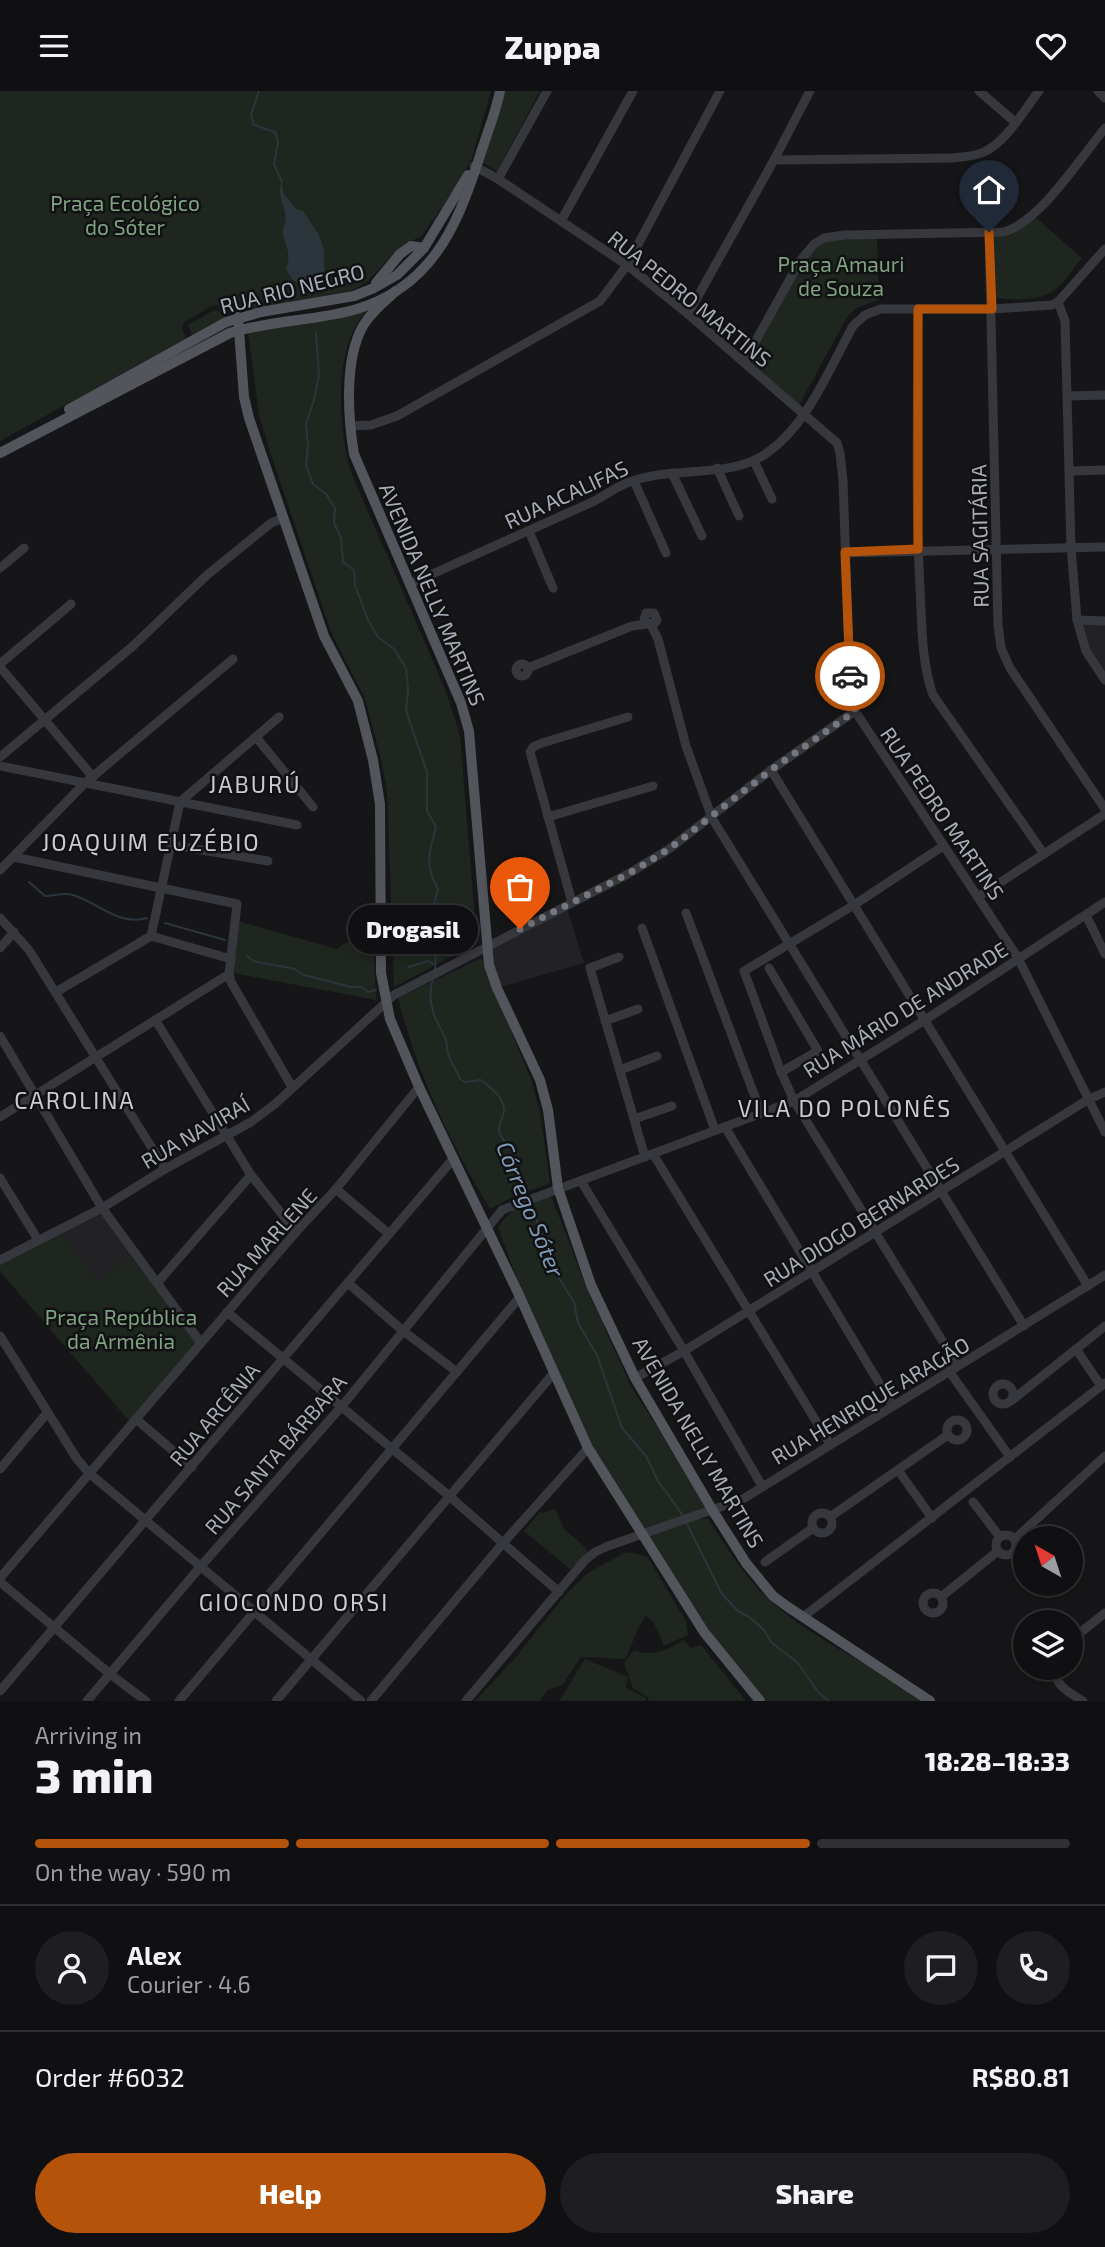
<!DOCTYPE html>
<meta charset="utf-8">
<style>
body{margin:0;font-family:"Exo 2",sans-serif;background:#1e1e20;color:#f1f3f6;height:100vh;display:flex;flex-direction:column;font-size:26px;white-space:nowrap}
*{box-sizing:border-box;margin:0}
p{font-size:23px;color:#9c9d9f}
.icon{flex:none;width:38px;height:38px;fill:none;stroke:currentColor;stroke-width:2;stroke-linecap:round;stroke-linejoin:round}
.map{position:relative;height:1610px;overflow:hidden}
.drawer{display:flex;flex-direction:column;background:#101012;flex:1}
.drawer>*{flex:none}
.needle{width:46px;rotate:321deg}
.fabs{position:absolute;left:1013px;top:1435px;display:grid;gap:14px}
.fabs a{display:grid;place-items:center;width:70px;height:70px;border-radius:50%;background:#101012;box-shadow:0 4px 10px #0003,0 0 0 2px #303032;font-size:35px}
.pin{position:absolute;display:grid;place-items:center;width:60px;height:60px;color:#fff;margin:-72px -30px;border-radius:50% 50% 50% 0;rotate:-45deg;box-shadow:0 0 7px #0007}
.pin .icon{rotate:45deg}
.courier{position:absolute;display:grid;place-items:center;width:70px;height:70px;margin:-35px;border:5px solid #b45309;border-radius:50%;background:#fff;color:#222;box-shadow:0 2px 9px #0007}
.bubble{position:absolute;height:49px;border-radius:24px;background:#101012;box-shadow:0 4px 10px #0003,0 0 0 2px #303032;font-size:23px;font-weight:800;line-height:49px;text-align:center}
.head em{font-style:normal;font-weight:800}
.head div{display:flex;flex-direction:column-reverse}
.head{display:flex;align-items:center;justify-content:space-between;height:119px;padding:0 35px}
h1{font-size:46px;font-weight:800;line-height:52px}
.bar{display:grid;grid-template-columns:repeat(4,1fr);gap:10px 7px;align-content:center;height:84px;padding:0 35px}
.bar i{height:9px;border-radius:5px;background:#303032}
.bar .selected{background:#b45309}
.bar p{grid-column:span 4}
.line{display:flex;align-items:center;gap:18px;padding:0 35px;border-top:2px solid #303032}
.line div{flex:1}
.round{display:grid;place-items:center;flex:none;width:74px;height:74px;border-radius:37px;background:#1e1e20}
.primary-button{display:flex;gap:14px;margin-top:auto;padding:14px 35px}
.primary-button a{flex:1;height:80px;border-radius:42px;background:#b45309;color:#fff;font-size:28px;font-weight:800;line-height:80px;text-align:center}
.primary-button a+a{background:#1e1e20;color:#f1f3f6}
header{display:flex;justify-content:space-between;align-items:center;height:91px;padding:0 35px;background:#101012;font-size:32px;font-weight:800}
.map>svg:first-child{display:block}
</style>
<header><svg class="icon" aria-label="menu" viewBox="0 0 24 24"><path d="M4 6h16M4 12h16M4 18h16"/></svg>Zuppa<svg class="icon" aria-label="heart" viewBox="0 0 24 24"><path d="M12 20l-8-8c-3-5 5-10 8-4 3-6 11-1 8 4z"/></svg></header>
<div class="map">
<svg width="1105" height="1610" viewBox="0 0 1105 1610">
<rect width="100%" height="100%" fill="#161618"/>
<g fill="#222225">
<path d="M1079 530 1105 531V586L1095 572Z"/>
<path d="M566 814 584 872 497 897 486 855Z"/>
<path d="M100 1120 135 1166 97 1189 59 1140Z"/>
</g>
<g fill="#1e261f">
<path d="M0 0H491L472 67 457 95 421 146 408 151 394 162 369 189 353 199 261 218 224 223 227 229H229L232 238 108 300 195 251 188 234 214 219 222 220 217 214 212 215 183 232V240L187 247 0 350Z"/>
<path d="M504 0H540L497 80 482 71 495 36Z"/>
<path d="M1035 126 1082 167C1074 176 1066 190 1056 198 1040 211 1014 209 994 207L992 144 1016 140Z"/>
<path d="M877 146 879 209 856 217 846 228 798 316 747 270C761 246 802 160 823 151 838 144 861 147 877 146Z"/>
<path d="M369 218C332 250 338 338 351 381L445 598 460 644 477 852 394 896 387 701 381 668 365 608 331 541 271 364 259 324 248 241Z"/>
<path d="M238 830 337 858 345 852 373 842 376 909 233 882Z"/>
<path d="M481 867 532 991 540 1021 550 1092 509 1108 490 1118C449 1049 418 985 398 907Z"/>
<path d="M550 1104C566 1139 577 1176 593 1212 597 1220 604 1227 604 1236L632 1297 675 1363 709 1422 698 1428H708C727 1456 744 1486 770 1509 817 1552 880 1579 936 1610H763L723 1561 590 1357 523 1204 498 1137C510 1116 528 1112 550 1104Z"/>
<path d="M59 1140 97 1189 135 1166 156 1192 196 1253 130 1331 0 1180V1173Z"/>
<path d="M555 1418 564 1438 585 1456 587 1461 570 1478 524 1440 540 1421 543 1422Z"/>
<path d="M626 1461 647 1465 686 1530 688 1544 664 1555 654 1532 646 1525C636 1538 633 1553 625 1568L581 1566 563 1593 548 1599 539 1610H475L515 1567 567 1502 588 1482Z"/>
<path d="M684 1549 691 1557 701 1554 746 1610H648L649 1607 633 1597 624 1572 634 1559C652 1567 668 1558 684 1549Z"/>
<path d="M585 1568 628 1586 626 1597 646 1607 645 1610H559Z"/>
</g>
<path fill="#2c353c" d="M282 89 283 102 296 118 303 120 319 144 324 159V184L319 190 312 188 300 194 292 188 286 178C293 159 283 154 283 139 284 133 287 130 285 122 283 111 277 102 282 89Z"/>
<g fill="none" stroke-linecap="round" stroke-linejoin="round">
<g stroke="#2c353c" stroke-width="2">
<path d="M259 0 251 24 254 34 275 41 278 50 274 73 282 91"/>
<path d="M312 188 313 197"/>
<path d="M316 242 319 284 314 309 306 333 308 354 306 374 313 393 326 403 335 417 334 432 341 447 343 471 354 479 355 494 368 529 378 546 394 558 406 577 408 598 406 620 427 681V720L436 736C429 762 424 773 438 798L432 821 431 840 436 857 435 878"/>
<path d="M29 791 45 805C54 805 64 801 73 804 99 812 118 835 147 827"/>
<path d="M165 832 225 849"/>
<path d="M247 865 253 870 295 878 304 884 351 896H362L368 901 376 899"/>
<path d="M408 876 429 870 433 873"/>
<path d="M433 887C426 909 434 927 445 946 448 953 446 962 450 968 453 975 457 980 460 988L465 991 481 989C490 996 504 1006 504 1019 504 1026 498 1033 499 1040 500 1047 508 1052 511 1059 517 1074 520 1090 527 1106"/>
<path d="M531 1114 554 1179 574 1211 578 1232 597 1264 622 1337 646 1365 658 1390 684 1426"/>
<path d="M686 1431 722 1503 738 1520 749 1526 763 1538 772 1552 797 1571 819 1602 829 1610"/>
</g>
<g stroke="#37383d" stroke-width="9">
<path d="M979 0 1015 31"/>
<path d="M1098 0 1105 7"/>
<path d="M774 69 952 67C963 66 973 66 984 61 1007 50 1024 19 1039 0"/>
<path d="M474 75 498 88 627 174 688 223 837 352 840 362 843 390 850 590 855 620 1018 867 1105 1041"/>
<path d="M498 88 547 0"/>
<path d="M561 130 633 0"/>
<path d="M989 141 998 533 1001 557 1010 577 1105 718"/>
<path d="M1058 211 1065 230 1071 456 1077 529 1086 560 1105 589"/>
<path d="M918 218C918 311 915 405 920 497 922 533 921 570 933 604L1044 763"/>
<path d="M688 223 774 69 810 0"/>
<path d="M744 271 800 170 814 153 824 147 844 144 1004 141C1040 131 1081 66 1105 37"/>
<path d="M1068 305 1105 304"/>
<path d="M351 335 371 334 397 325 600 210 627 174 720 0"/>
<path d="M754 370 772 408"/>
<path d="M717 377 739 425"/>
<path d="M1071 380 1105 379"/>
<path d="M672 382 702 445"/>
<path d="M634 390 666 462"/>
<path d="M529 440 553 497"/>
<path d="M845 462 1105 456"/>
<path d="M0 477 24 457"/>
<path d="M410 493C470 466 530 439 590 412 603 406 614 397 627 392 669 374 730 389 767 362 808 333 829 278 853 235L865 224 881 218H992L1052 214 1058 211 1105 158"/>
<path d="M1077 529 1105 530"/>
<path d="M651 534 658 548 686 655 712 727 1024 1235"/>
<circle cx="522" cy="579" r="6"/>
<path d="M0 573 71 513"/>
<path d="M0 576 93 686"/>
<path d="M528 577 632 535 655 532 657 529 654 522H646L644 529 646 533"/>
<path d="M256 646 313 716"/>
<path d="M0 666 133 555 207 484 271 432 283 427"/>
<path d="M0 675 297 734"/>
<path d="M771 679 1088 1195"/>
<path d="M548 726 653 695"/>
<path d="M171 754 268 770"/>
<path d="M943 755 854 814 744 880 781 981 794 1010 958 1275"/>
<path d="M14 766 237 813 229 883 231 891 292 996"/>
<path d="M0 779 85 692 233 568"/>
<path d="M978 806 1105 723"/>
<path d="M572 811 530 661 533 656 542 652 628 626"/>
<path d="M686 822 761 1022"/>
<path d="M1086 824 1105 863"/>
<path d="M0 827 29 859 165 1078"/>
<path d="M642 837 715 1039"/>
<path d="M151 845 180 711 279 626"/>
<path d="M151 845 231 868"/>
<path d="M0 857 14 841"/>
<path d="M619 866 590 877 645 1066"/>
<path d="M769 877 818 960 781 981"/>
<path d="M56 901 151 845"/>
<path d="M156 930 251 1084 296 1141"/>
<path d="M605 930 638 918"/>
<path d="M0 945 102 1117 201 1252"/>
<path d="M620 979 657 965"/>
<path d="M0 1026 229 883"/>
<path d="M634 1028 672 1015"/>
<path d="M725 1036 893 1315"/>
<path d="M653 1063 830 1353"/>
<path d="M0 1087 38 1149"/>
<path d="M581 1090 684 1260 762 1395"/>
<path d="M336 1098 389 1143"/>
<path d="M0 1169 102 1117 165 1078 251 1031 275 1013 394 904 628 783 669 758 771 679 855 620"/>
<path d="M158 1191 251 1084"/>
<path d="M348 1192 402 1239 457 1281"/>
<path d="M227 1221 448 1404 559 1501"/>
<path d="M0 1245 77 1368 89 1382 361 1610"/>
<path d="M1076 1258 1101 1295"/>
<path d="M949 1280 1010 1366"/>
<path d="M635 1287 684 1260 1089 1008 1105 1001"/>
<circle cx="1003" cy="1303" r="10"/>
<path d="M1011 1310 1105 1235"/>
<path d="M136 1328 192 1376"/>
<circle cx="957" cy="1339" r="10"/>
<path d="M0 1378 47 1322"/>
<path d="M898 1379 932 1427"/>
<path d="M973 1411 1000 1446"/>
<circle cx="822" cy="1432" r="10"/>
<path d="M830 1426 948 1344"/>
<circle cx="1006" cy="1454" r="10"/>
<path d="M1015 1448 1105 1365"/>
<path d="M765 1471 813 1437"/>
<path d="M0 1487 296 1141 336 1098 419 996"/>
<path d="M0 1491 110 1583 146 1610"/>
<circle cx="933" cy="1512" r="10"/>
<path d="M941 1506 998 1460"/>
<path d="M803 1526 1105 1292"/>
<path d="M1071 1549 1105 1522"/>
<path d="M1053 1577C1056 1595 1068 1601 1083 1610"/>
<path d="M0 1600 453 1068"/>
<path d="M87 1610 201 1475 342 1315 502 1119 794 1010 925 929 1105 811"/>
<path d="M179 1610 520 1206"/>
<path d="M276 1610 553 1283"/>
<path d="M371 1610 503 1452 588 1357"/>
<path d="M466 1610 585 1469 595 1461 608 1455 743 1408 1105 1184"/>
</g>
<g stroke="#53555c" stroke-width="10">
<path d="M376 192 400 163 411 155 424 157"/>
<path d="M396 200C384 211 371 221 363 235 344 268 348 327 354 363L461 612 469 640 489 874 497 897 540 989 548 1019 558 1097 591 1194 635 1287 713 1420 746 1472 773 1505 788 1516 930 1610"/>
<path d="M238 226 244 306 249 327 324 545 358 610 373 669 380 713 381 882 390 928 419 996 520 1206 588 1357 704 1541 760 1610"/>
<path d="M69 318 226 231 261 221 354 205 374 197 397 184 424 157 468 84"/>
<path d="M0 362 230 242C271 229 316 230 357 218 430 196 456 138 478 71 485 47 495 25 500 0"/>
</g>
</g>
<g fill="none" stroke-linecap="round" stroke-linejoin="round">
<path stroke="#757880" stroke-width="7" stroke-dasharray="0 12.6" d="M520 838 628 783 669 758 771 679 855 620 850 585"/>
<path stroke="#b45309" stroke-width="9" d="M850 585 845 461 918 458V218H992L989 141"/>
</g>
<g text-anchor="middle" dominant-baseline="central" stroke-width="5" stroke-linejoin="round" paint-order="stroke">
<g font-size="21" fill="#7fa381" stroke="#111113">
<text x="125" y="111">Praça Ecológico<tspan x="125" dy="24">do Sóter</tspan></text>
<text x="841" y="172">Praça Amauri<tspan x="841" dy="24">de Souza</tspan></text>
<text x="121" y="1225">Praça República<tspan x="121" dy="24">da Armênia</tspan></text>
</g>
<g font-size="21" fill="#a8adb8" stroke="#111113">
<text transform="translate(292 197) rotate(-14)">RUA RIO NEGRO</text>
<text transform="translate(690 207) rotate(39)">RUA PEDRO MARTINS</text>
<text transform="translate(566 403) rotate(-25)">RUA ACALIFAS</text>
<text transform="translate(979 445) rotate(-91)">RUA SAGITÁRIA</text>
<text transform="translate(433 503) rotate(67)">AVENIDA NELLY MARTINS</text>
<text transform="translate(943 722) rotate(56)">RUA PEDRO MARTINS</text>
<text transform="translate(905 918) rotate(-32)">RUA MÁRIO DE ANDRADE</text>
<text transform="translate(195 1041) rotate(-30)">RUA NAVIRAÍ</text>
<text transform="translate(861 1130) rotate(-32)">RUA DIOGO BERNARDES</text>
<text transform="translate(266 1151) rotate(-48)">RUA MARLENE</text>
<text transform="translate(870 1309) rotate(-31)">RUA HENRIQUE ARAGÃO</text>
<text transform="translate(214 1323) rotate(-50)">RUA ARCÊNIA</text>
<text transform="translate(699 1351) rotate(60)">AVENIDA NELLY MARTINS</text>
<text transform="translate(275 1363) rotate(-49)">RUA SANTA BÁRBARA</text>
</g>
<g font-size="23" letter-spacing="2" fill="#c9ccd4" stroke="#111113">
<text x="255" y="693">JABURÚ</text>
<text x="151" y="751">JOAQUIM EUZÉBIO</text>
<text x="75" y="1009">CAROLINA</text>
<text x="845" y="1017">VILA DO POLONÊS</text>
<text x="294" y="1511">GIOCONDO ORSI</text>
</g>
<g font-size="23" font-style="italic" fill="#7f9bb3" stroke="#111113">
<text transform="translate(531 1118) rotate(68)">Córrego Sóter</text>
</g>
</g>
</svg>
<div class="fabs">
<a><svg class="needle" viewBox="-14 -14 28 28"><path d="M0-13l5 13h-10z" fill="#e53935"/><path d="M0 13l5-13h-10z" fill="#9c9d9f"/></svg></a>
<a><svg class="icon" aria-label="layers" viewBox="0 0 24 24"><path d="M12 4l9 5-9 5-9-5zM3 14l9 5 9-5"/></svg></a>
</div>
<div class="pin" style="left:520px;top:838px;background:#ea580c"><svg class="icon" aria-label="bag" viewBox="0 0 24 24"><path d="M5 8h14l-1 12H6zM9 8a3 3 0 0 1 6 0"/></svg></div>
<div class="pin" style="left:989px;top:141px;background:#1f2937"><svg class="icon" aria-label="home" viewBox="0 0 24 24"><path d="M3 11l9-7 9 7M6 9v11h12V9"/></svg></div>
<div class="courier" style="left:850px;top:585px"><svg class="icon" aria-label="car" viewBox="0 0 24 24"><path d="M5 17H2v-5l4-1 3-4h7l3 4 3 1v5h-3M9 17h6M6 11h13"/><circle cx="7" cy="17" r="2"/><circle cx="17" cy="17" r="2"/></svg></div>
<div class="bubble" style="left:348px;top:814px;width:130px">Drogasil</div>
</div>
<section class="drawer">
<div class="head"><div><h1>3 min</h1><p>Arriving in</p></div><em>18:28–18:33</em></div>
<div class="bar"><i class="selected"></i><i class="selected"></i><i class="selected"></i><i></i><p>On the way · 590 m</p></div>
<div class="line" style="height:126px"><a class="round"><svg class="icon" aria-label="person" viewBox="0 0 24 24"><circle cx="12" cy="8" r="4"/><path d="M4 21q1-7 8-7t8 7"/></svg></a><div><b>Alex</b><p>Courier · 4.6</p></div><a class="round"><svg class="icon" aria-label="chat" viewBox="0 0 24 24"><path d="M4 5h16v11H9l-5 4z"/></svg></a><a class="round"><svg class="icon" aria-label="phone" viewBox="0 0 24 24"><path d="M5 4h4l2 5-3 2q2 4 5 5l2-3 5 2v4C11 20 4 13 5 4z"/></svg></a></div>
<div class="line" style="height:91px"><div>Order #6032</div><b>R$80.81</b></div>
<div class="primary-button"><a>Help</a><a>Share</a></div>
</section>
